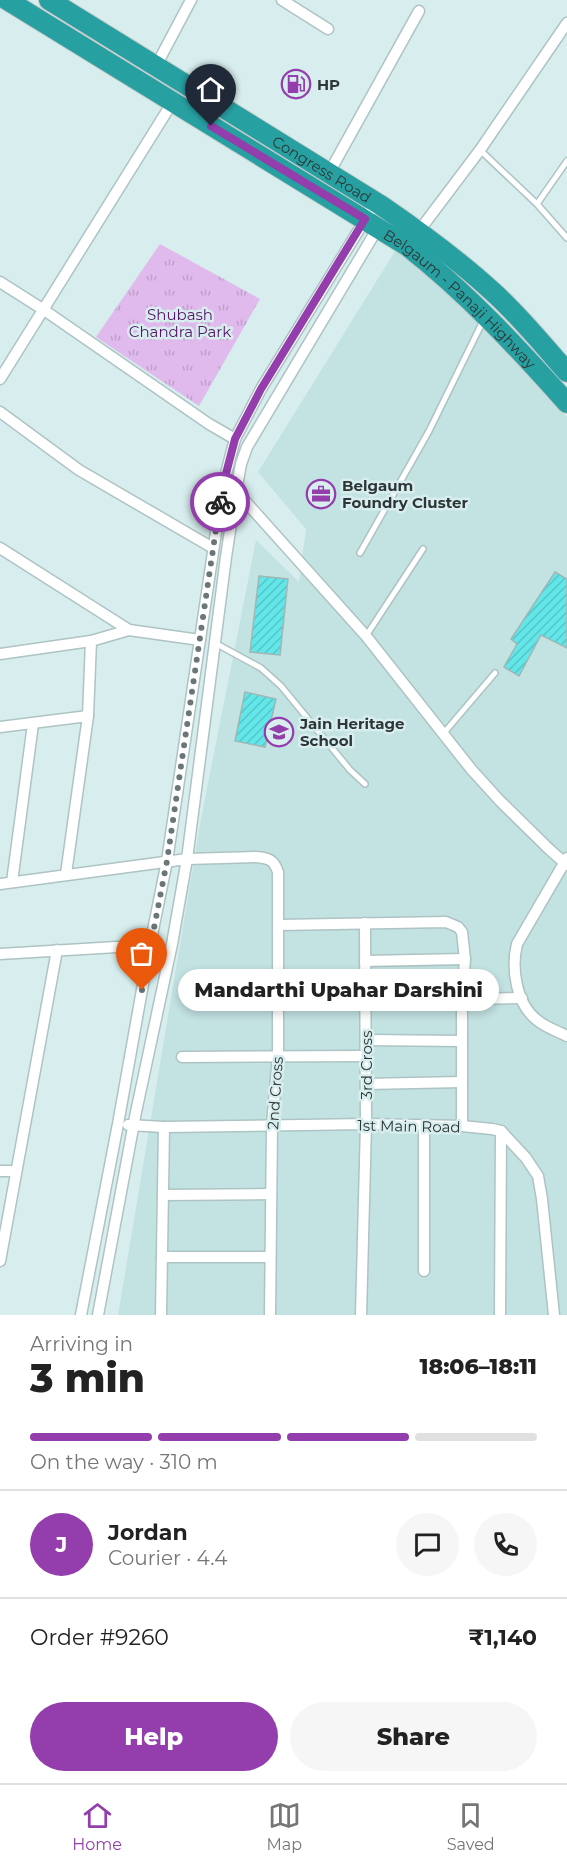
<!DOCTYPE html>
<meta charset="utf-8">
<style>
body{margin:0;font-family:Montserrat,sans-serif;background:#f6f6f6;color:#222;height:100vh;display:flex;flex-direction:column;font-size:22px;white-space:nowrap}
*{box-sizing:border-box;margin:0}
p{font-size:20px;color:#767676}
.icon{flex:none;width:33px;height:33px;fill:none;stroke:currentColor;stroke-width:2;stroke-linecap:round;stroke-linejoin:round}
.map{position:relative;height:1315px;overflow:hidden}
.details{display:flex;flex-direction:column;background:#fff;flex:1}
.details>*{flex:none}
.pin{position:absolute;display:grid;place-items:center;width:51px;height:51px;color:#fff;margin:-62px -26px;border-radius:50% 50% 50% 0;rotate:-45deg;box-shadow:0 0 6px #0007}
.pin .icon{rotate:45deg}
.courier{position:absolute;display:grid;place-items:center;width:60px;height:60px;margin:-30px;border:4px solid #933eac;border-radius:50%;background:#fff;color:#222;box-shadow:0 2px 8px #0007}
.bubble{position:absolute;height:42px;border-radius:21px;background:#fff;box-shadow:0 3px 9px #0003;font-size:20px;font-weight:800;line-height:42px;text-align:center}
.headline em{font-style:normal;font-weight:800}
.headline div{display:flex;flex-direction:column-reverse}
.headline{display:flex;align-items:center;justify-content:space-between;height:102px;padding:0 30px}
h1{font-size:39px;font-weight:800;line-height:45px}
.bar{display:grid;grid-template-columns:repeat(4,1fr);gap:9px 6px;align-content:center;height:72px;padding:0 30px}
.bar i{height:8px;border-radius:4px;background:#e0e0e0}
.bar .on{background:#933eac}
.bar p{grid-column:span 4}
.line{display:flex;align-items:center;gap:15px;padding:0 30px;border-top:2px solid #e0e0e0}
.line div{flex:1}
.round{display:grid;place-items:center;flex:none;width:63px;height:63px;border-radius:32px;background:#f6f6f6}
.primary-button{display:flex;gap:12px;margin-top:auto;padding:12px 30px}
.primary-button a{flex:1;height:69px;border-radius:36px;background:#933eac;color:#fff;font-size:24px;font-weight:800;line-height:69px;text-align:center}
.primary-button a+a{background:#f6f6f6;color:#222}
.tab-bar{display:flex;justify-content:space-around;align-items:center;height:84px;border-top:2px solid #e0e0e0;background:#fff;font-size:16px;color:#767676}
.tab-bar a{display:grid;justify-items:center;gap:3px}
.tab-bar .on{color:#933eac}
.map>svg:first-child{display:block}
</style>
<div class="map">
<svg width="567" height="1315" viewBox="0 0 567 1315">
<defs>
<pattern id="park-tufts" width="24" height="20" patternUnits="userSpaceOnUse" patternTransform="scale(1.5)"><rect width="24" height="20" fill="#e0baec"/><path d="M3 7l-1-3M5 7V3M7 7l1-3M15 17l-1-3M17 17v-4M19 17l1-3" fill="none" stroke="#c0a0cb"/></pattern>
<pattern id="building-hatch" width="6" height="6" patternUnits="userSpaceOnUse" patternTransform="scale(1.5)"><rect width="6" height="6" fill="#62e6e8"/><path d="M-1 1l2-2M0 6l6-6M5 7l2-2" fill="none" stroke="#55c6c8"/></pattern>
</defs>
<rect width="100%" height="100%" fill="#d8eeee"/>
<path fill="#c3e2e2" d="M397 248 471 309 567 417V1315H118L201 819 256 540 299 582 306 529 258 472Z"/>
<path fill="url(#park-tufts)" d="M160 244 260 299 199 406 96 337Z"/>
<g fill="url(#building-hatch)" stroke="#a1b6b6" stroke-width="1.5">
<path d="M555 572 567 579V648L541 635 519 676 504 667 517 644 511 639Z"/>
<path d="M259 576 288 579 280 655 250 652Z"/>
<path d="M245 692 276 699 265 747 235 741Z"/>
</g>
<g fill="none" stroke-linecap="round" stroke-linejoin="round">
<g stroke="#aec3c3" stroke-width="8">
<g id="lane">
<path d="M480 150 537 204 567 238"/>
<path d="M537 204 567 161"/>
<path d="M360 553 429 431 484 319"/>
<path d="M366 636 423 549"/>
<path d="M215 643 261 668 281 686 350 770 365 784"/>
<path d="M443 734 495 673"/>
</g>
</g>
<g stroke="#aec3c3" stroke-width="13">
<g id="street">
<path d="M282 0 328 29"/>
<path d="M156 66 191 0"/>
<path d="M329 173 419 11"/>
<path d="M419 231 480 150 567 23"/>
<path d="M0 282 44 310 209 424 235 439"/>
<path d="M0 379 172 103"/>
<path d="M0 412 79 470 213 548"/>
<path d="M232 490 236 491 366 636 471 769 500 801 550 850 567 865"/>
<path d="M0 548 129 630"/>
<path d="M0 654 91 641 129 630 200 640"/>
<path d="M0 727 88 716"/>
<path d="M567 858 517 944C511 968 516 1004 537 1020 545 1027 557 1031 567 1036"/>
<path d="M66 874 88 716 91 641"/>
<path d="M12 882 33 724"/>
<path d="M0 884 187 859 256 857C269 858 274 860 278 872V1056L272 1125 270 1315"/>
<path d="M279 925 446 922 458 927 462 932 465 959 462 1000V1126"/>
<path d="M0 954 150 945"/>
<path d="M365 961 465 959"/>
<path d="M197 989 366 991"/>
<path d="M366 1001 522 998"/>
<path d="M366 1040 462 1041"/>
<path d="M182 1057 366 1056"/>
<path d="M366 1084 462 1082"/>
<path d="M128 1125 164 1127 366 1124 462 1126 492 1129 501 1131 526 1158 538 1176 542 1199 554 1315"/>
<path d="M424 1125V1271"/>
<path d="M0 1171H16"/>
<path d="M163 1195 271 1194"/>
<path d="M162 1257H270"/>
<path d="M0 1261 57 950"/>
<path d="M81 1315 118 1124 150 945 167 861 223 485 235 439 261 389 376 202"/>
<path d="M98 1315 136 1112 172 944 187 859 226 557 236 491 241 464 247 447 379 226"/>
<path d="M161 1315 164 1127"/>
<path d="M361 1315 366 1124 365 923"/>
<path d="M500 1315 501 1131"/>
</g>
</g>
<g stroke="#c9cbcb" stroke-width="22">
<g id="highway">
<path id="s1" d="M7 0 407 246C467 293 517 347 567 403"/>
<path id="s2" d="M49 0 382 206C420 232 457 259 492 291 519 315 543 345 567 372"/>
</g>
</g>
<use href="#lane" stroke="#fff" stroke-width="5"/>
<use href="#street" stroke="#fff" stroke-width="10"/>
<use href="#highway" stroke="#27a0a2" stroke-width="20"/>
</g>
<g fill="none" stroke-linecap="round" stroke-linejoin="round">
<path stroke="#6a7677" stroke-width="6" stroke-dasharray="0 10.8" d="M142 990 167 861 220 502"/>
<path stroke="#933eac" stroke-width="8" d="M211 126 365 219 261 389 235 439 223 485 220 502"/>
</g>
<defs>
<g id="fuel-ring" transform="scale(1.5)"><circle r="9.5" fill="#d8eeee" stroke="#933eac" stroke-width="1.5"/><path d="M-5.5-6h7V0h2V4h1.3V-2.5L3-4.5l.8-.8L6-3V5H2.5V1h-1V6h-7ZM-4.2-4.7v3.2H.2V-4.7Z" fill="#933eac"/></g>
<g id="office-ring" transform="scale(1.5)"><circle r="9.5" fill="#d8eeee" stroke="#933eac" stroke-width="1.5"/><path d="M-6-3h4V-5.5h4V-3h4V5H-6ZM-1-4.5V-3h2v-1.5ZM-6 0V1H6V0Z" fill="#933eac"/></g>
<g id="school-ring" transform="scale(1.5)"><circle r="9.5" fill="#d8eeee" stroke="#933eac" stroke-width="1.5"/><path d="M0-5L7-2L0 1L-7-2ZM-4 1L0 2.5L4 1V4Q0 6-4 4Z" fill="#933eac"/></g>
</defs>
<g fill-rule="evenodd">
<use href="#fuel-ring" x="296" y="84"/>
<use href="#office-ring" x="321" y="494"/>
<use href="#school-ring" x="279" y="732"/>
</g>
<g text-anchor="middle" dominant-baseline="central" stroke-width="5" stroke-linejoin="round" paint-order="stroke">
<g font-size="15" font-weight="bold" fill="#2e3637" stroke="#d8eeee" text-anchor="start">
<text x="317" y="84">HP</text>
<text x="342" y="485">Belgaum<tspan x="342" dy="17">Foundry Cluster</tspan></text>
<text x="300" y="723">Jain Heritage<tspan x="300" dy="17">School</tspan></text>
</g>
<g font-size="15" fill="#2e3637" stroke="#d8eeee">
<text stroke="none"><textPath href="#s2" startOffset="321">Congress Road</textPath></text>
<text stroke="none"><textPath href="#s1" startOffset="544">Belgaum - Panaji Highway</textPath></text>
<text transform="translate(366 1065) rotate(-90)">3rd Cross</text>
<text transform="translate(275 1093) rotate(-86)">2nd Cross</text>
<text transform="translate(409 1126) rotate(1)">1st Main Road</text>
</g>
<g font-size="15" fill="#57146a" stroke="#d8eeee">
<text x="180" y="314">Shubash<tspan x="180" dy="17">Chandra Park</tspan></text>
</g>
</g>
</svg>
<div class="pin" style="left:142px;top:990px;background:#ea580c"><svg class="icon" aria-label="bag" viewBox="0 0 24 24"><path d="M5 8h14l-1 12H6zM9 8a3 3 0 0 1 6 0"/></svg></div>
<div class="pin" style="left:211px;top:126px;background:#1f2937"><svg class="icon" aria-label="home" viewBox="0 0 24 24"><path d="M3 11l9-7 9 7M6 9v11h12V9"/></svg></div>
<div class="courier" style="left:220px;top:502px"><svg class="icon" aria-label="bike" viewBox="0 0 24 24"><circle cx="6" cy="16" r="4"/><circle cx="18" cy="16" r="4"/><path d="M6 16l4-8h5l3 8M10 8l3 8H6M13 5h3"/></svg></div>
<div class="bubble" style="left:178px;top:969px;width:321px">Mandarthi Upahar Darshini</div>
</div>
<section class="details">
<div class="headline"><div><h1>3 min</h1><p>Arriving in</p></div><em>18:06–18:11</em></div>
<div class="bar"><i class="on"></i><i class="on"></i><i class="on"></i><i></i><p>On the way · 310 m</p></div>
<div class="line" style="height:108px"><b class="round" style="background:#933eac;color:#fff">J</b><div><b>Jordan</b><p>Courier · 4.4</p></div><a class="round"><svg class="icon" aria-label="chat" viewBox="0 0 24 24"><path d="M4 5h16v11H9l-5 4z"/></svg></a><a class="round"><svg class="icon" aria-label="phone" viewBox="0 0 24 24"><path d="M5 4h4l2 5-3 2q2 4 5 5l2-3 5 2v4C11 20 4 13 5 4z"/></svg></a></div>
<div class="line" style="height:78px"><div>Order #9260</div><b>₹1,140</b></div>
<div class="primary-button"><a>Help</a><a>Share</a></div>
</section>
<nav class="tab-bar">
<a class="on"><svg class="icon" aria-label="home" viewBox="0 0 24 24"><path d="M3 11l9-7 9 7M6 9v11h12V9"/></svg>Home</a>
<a><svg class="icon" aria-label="map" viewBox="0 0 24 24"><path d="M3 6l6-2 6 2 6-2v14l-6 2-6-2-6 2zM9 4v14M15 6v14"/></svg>Map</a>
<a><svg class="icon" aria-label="saved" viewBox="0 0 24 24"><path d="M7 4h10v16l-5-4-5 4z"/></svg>Saved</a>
</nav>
